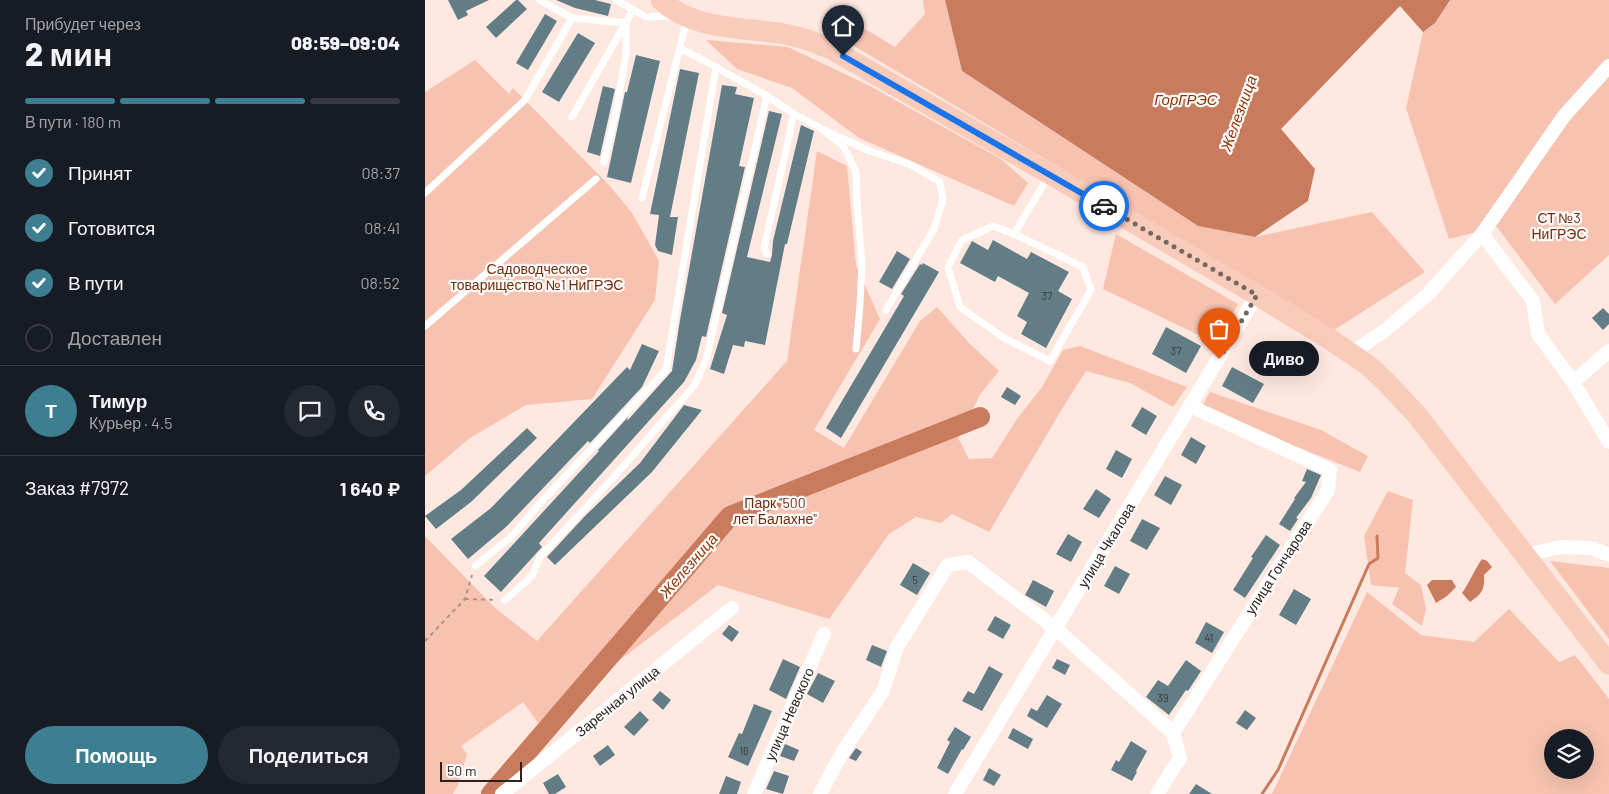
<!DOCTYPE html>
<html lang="ru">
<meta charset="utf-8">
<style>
body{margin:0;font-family:Barlow,sans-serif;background:#242831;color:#f1f3f6;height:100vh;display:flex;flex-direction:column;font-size:19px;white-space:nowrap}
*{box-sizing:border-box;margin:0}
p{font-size:16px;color:#9ea1a6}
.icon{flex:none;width:28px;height:28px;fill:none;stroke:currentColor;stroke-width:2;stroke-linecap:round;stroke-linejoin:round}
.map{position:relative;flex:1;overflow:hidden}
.panel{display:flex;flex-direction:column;background:#171b24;width:425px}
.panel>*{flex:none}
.buttons{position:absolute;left:1119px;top:729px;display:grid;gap:10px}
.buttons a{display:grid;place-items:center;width:50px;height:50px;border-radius:50%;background:#171b24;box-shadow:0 5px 20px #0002;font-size:25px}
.scale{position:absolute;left:15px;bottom:12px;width:82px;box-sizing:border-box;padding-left:5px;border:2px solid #2c221e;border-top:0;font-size:14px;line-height:18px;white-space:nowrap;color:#2c221e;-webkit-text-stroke:4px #fbfbfb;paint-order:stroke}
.pin{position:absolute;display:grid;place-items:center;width:42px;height:42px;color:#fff;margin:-51px -21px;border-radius:50% 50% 50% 0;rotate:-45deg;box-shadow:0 0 5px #0007}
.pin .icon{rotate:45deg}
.courier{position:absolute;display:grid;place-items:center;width:50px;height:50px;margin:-25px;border:4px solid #1a73e8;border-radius:50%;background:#fff;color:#222;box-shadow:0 1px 6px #0007}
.bubble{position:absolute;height:35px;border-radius:18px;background:#171b24;box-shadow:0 5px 20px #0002;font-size:16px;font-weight:800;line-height:35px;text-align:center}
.summary em{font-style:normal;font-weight:800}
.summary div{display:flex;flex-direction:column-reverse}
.summary{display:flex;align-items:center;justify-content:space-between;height:85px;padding:0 25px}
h1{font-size:32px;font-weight:800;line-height:38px}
.bar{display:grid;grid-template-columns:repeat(4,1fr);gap:8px 5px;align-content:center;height:60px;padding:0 25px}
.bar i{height:6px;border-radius:4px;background:#363941}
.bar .active{background:#3e7e91}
.bar p{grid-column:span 4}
.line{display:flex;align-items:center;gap:12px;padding:0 25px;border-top:1px solid #363941}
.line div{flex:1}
.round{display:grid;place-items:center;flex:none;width:52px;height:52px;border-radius:26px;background:#242831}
ol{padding:0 25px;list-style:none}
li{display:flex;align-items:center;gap:15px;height:55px}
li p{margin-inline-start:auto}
li .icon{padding:5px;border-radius:50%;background:#3e7e91;color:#fff;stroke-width:4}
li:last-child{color:#9ea1a6}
li i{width:28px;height:28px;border:2px solid #363941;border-radius:50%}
.button{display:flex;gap:10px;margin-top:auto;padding:10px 25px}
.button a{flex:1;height:58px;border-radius:30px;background:#3e7e91;color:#fff;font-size:20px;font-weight:800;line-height:58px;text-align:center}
.button a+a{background:#242831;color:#f1f3f6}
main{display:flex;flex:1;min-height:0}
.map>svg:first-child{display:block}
</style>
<main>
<section class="panel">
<div class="summary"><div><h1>2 мин</h1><p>Прибудет через</p></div><em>08:59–09:04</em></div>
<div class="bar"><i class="active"></i><i class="active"></i><i class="active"></i><i></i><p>В пути · 180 m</p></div>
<ol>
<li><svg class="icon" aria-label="check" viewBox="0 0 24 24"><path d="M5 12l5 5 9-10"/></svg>Принят<p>08:37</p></li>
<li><svg class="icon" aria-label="check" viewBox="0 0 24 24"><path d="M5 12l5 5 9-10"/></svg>Готовится<p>08:41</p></li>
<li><svg class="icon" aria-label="check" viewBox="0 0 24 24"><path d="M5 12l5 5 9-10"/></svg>В пути<p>08:52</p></li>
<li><i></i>Доставлен</li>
</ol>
<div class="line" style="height:90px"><b class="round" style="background:#3e7e91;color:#fff">Т</b><div><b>Тимур</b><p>Курьер · 4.5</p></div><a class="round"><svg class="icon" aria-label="chat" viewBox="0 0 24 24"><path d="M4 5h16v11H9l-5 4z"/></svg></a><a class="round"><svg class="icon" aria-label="phone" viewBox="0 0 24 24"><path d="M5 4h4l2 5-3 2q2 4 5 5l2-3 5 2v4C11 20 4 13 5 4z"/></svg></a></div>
<div class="line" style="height:65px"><div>Заказ #7972</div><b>1 640 ₽</b></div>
<div class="button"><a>Помощь</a><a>Поделиться</a></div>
</section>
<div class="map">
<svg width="1184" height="794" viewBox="0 0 1184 794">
<rect width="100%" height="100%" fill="#ffe8e0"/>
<g fill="#f7c3b0" fill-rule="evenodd">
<path d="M498 0H520L537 71 773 226 830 237 947 212 1000 272 909 330 402 30 414 13 470 47 500 14Z"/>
<path d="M1025 0H1184V255L1130 304 1072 227 1024 239 981 108 998 32 1010 23Z"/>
<path d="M281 40 363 47 445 86 576 159 603 183 589 206 434 138 367 88 312 69Z"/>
<path d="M50 60 84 94 88 88 184 185 207 213 234 261 230 300 167 399 101 405 45 438 0 476V92Z"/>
<path d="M392 151 422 166 431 265 455 319 389 430 419 448 495 321 512 307 545 344 574 371 556 393 533 438 544 459 567 458 592 419 617 387 638 350 655 346 762 387 748 407 705 383 661 371 640 404 564 532 527 514 516 523 491 517 464 534 404 619 293 585 113 723 98 702 36 746 42 754 33 785 28 794H0V536L69 607 112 641 362 361Z"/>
<path d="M691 234 813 304 792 344 678 289Z"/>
<path d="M785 392 896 430 943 456 935 472 819 426 777 406Z"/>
<path d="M963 491 988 500 980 573 996 585 1001 609 997 626 967 604 974 588 946 585 939 536Z"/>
<path d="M1125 561 1184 568V639Z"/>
<path d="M942 592 996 635 1049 642 1084 609 1134 662 1150 655 1184 699V794H847ZM1128 738H1160V770H1128Z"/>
</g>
<g fill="#c87b5d">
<path d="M520 0H1025L1010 23 998 32 975 6 856 129 890 169 883 201 830 237 773 226 537 71Z"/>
<path d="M1057 559 1062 561 1067 567 1059 575C1060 589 1057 594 1045 602L1037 593C1045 582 1049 570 1057 559Z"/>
<path d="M1007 580H1027L1031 587 1022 596 1011 603 1002 585Z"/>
</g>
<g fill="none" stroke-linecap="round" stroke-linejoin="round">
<path stroke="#c87b5d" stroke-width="3" d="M837 794 853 770 944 564 953 558 952 536"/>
<path stroke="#c87b5d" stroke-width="20" d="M66 794 305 516 555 417"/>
</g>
<g fill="#627d86">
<path d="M23 0H64L41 11 43 15 33 20Z"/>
<path d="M91 0H93L102 9 71 38 61 27Z"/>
<path d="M131 0H170L186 4 183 16 150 8Z"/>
<path d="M120 14 132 21 103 70 91 63Z"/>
<path d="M153 33 170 43 134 102 117 92Z"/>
<path d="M211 55 235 61 206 183 182 177 200 92H202Z"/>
<path d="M255 69 274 73 245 217H253L247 255 233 251 230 245 234 215 225 214Z"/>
<path d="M297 85 312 87 310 94 329 98 314 166 320 167 281 337 277 336 271 360 259 382 114 543 117 547 76 592 59 576 174 451 173 450 203 417 202 421 247 371 255 320Z"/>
<path d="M178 86 190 89 175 156 162 152Z"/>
<path d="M344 111 357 114 322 257 345 262 347 255 348 241 376 125 389 131 362 244H360L340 345 320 341 319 347 308 345 299 374 285 369 302 315 297 313Z"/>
<path d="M568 240 602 259 606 252 644 272 633 291 647 299 621 348 596 334 602 322 592 316 604 293 573 276 570 282 535 263 547 241 563 250Z"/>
<path d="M472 251 485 259 467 289 454 282Z"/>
<path d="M498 263 514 272 416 438 401 428 479 296 476 294 495 264 497 265Z"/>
<path d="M1178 308 1184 314V324L1178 330 1167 318Z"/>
<path d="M741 327 776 346 761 373 727 354Z"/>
<path d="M217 344 234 351 217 387 165 443 163 441 81 527 43 559 26 539 66 508 202 367 205 370Z"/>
<path d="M807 367 839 384 828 403 797 386Z"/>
<path d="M582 387 596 396 590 405 576 397Z"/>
<path d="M259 405 277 410 227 472 130 565 122 557 160 516 215 463Z"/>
<path d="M717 407 732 416 721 435 706 426Z"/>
<path d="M102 428 112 438 46 502 11 529 0 516 36 490Z"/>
<path d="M766 437 781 446 771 464 756 455Z"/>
<path d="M691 450 707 459 697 478 681 469Z"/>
<path d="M882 469 896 475 886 498 871 518 873 519 865 531 854 524 870 499 869 498 881 482 877 481Z"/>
<path d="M740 476 757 485 746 505 729 495Z"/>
<path d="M671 489 686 499 674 518 658 509Z"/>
<path d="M717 519 735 528 722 550 705 541Z"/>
<path d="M643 534 657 542 646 562 631 554Z"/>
<path d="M841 535 855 545 820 598 808 590 828 558 826 557Z"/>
<path d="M488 563 505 573 492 595 475 585Z"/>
<path d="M690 566 705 574 694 594 679 586Z"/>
<path d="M608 580 629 591 621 607 600 595Z"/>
<path d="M869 589 886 599 871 625 854 615Z"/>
<path d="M570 616 586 625 578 639 562 630Z"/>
<path d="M781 622 799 632 787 653 770 643Z"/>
<path d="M304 625 314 632 307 642 297 634Z"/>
<path d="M447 645 462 651 456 667 441 660Z"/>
<path d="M358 659 375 667 361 699 344 690Z"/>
<path d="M632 659 645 665 640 675 627 668Z"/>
<path d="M761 660 776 671 763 691 761 690 744 715 721 697 733 680 743 686Z"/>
<path d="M564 666 578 674 557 711 537 701 543 691 549 694Z"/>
<path d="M393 673 410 681 398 703 382 694Z"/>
<path d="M235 691 246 700 238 710 227 700Z"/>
<path d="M622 695 637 704 622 728 602 716 606 708 612 711Z"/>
<path d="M329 704 347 711 323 766 303 757 314 733 317 734Z"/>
<path d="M820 710 831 718 822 730 811 723Z"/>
<path d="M215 711 224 720 209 736 199 727Z"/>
<path d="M530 727 546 737 538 750 537 749 523 774 512 768 525 742 522 740Z"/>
<path d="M588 728 608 739 603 749 583 738Z"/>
<path d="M706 741 722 751 711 771 712 772 707 781 686 770 691 760 694 762Z"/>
<path d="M360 744 374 750 369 761 355 756Z"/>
<path d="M183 745 190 755 175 766 168 756Z"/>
<path d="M431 748 437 752 431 761 424 758Z"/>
<path d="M564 768 576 775 569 786 558 780Z"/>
<path d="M349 771 364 776 358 794 341 789Z"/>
<path d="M133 774 141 787 130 794H124L118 783Z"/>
<path d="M301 776 316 782 312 794H294Z"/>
<path d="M771 784 787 794H764Z"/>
</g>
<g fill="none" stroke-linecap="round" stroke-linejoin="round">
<g stroke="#a5938d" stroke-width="2" stroke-dasharray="4 4" stroke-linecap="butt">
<path d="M40 599 72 600"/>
<path d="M0 641 40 599 47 575"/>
</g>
<g stroke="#fff" stroke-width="7">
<path d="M114 0 147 18"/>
<path d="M191 0 221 17 250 16"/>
<path d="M342 96 369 114 339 248 342 254"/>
<path d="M369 114 397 129 419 147 431 172 432 202 437 263 435 305 431 349"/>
<path d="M147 117 208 10"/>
<path d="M397 129 442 150 484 164 515 182 518 200 509 229 461 310"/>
<path d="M0 193 100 100 147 18 201 23V54L192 107 179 162"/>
<path d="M217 198 262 19"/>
<path d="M589 234 658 267 666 290 625 361 579 338 535 307 523 267 537 240 568 226 589 234 623 177"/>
<path d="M0 326 171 179"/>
<path d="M50 566 86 537 116 502 241 370 291 67 255 48"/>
<path d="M80 600 107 576 115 557 187 479 269 386 281 360 342 96 291 67"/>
</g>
<g stroke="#fff" stroke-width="14">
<path d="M1057 234 1139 116 1184 66"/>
<path d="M926 353 958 332 1002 295 1057 234 1108 301 1113 334 1148 382 1184 442"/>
<path d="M1148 382 1184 351"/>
<path d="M1101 555 1135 547 1166 548 1184 555"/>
<path d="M77 794 307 608"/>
<path d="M329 794 399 634"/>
<path d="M395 794 417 753 458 691 472 647 523 565 543 562 630 628 748 733"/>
<path d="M530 794 832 295"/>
<path d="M732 794 755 758 748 733 903 490 905 470 765 406"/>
</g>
<path stroke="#f9cbba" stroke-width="21" d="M236 0C271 33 326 26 369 36 382 39 394 44 406 49L625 174 832 295 906 340 944 366 961 382 992 415 1184 664"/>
</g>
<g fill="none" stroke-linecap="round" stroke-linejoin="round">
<path stroke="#766762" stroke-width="5" stroke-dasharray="0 9" d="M679 206 832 295 794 359"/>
<path stroke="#1a73e8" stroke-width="6" d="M418 56 679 206"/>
</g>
<g text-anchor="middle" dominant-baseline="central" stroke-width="4.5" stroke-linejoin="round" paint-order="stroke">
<g font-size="11" fill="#3a3938">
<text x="622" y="295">37</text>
<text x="751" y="350">37</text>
<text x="490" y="579">5</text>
<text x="784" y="637">41</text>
<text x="738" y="697">39</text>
<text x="319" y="750">16</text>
</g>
<g font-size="14" fill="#732d0c" stroke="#fbfbfb">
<text x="1134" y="217">СТ №3<tspan x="1134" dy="16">НиГРЭС</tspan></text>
<text x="112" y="268">Садоводческое<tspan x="112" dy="16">товарищество №1 НиГРЭС</tspan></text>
<text x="350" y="502">Парк "500<tspan x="350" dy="16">лет Балахне"</tspan></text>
</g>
<g font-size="14" fill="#2c221e" stroke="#fbfbfb">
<text transform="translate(681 545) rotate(-59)">улица Чкалова</text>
<text transform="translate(853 567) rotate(-57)">улица Гончарова</text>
<text transform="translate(192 701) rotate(-39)">Заречная улица</text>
<text transform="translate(364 714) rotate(-66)">улица Невского</text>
</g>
<g font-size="15" font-style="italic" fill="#923504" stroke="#fbfbfb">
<text x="761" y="99">ГорГРЭС</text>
<text transform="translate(813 113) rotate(-70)">Железница</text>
<text transform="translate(263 565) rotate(-49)">Железница</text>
</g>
</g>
</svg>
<div class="buttons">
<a><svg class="icon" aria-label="layers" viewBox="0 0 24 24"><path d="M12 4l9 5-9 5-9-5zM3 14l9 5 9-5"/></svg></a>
</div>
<div class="scale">50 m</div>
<div class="pin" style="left:794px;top:359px;background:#ea580c"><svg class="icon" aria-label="bag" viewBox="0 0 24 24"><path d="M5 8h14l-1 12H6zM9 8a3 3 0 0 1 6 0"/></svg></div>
<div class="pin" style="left:418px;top:56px;background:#1f2937"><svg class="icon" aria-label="home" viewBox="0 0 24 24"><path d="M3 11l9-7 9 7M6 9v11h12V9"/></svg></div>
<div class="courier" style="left:679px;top:206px"><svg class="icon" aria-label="car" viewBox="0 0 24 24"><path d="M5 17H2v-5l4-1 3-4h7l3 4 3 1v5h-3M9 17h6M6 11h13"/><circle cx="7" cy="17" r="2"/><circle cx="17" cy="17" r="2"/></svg></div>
<div class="bubble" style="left:824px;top:341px;width:70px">Диво</div>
</div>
</main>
